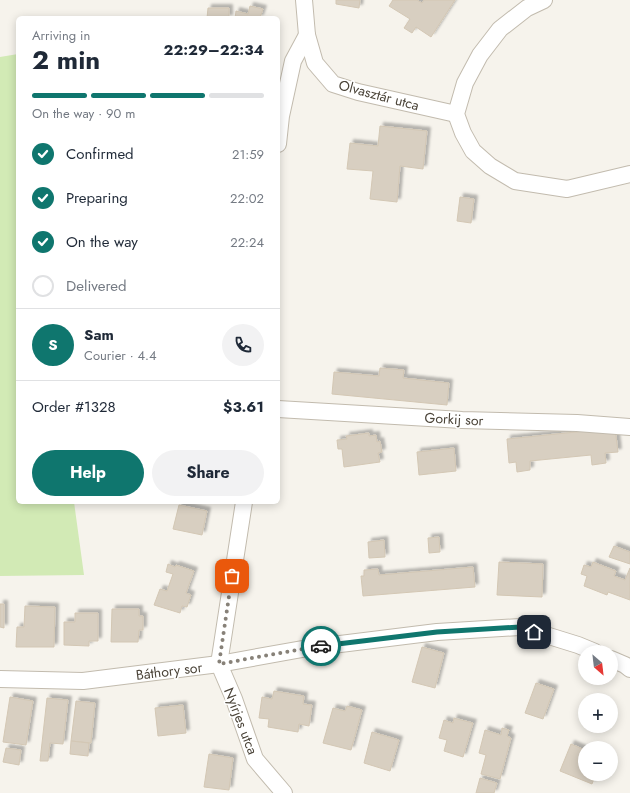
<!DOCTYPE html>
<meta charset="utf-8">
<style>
body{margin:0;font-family:Jost,sans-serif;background:#f2f2f3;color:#1f2937;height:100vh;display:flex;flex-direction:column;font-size:15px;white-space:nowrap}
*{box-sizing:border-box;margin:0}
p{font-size:13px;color:#747a83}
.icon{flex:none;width:22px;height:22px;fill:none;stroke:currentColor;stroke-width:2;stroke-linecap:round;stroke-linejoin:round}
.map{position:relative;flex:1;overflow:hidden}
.sheet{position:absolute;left:16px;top:16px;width:264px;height:488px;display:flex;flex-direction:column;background:#fff;border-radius:6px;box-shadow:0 2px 10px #0003}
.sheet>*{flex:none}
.needle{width:26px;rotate:152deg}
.fabs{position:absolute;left:578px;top:645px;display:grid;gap:8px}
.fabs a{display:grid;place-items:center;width:40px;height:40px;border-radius:50%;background:#fff;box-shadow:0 2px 10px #0003;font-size:20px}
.pin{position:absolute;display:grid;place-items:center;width:34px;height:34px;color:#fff;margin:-17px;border-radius:8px;box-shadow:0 2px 6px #0006}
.courier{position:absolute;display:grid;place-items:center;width:40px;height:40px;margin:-20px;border:3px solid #0f766e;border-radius:50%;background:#fff;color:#222;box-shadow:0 1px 5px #0007}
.headline em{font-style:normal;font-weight:700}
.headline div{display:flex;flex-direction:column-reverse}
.headline{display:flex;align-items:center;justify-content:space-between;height:68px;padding:0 16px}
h1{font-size:26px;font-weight:700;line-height:30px}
.bar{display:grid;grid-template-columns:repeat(4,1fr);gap:6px 4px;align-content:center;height:48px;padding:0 16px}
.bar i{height:5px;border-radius:3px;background:#e0e1e3}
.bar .on{background:#0f766e}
.bar p{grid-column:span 4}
.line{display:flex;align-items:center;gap:10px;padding:0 16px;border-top:1px solid #e0e1e3}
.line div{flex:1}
.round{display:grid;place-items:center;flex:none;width:42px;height:42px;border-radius:21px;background:#f2f2f3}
ol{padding:0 16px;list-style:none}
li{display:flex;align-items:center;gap:12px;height:44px}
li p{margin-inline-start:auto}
li .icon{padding:4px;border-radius:50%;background:#0f766e;color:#fff;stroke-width:4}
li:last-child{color:#747a83}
li i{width:22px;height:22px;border:2px solid #e0e1e3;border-radius:50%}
.cta{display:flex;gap:8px;margin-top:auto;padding:8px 16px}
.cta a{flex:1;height:46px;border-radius:24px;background:#0f766e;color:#fff;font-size:16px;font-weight:700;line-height:46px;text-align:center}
.cta a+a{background:#f2f2f3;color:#1f2937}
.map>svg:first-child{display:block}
</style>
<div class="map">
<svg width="630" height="793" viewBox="0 0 630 793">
<defs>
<filter id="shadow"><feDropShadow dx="3.5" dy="-3.5" stdDeviation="1" flood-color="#0004"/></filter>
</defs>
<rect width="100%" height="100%" fill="#f6f3ec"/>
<path fill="#d2eab5" d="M18 54V502H74L84 575 0 576V57Z"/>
<g fill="#d8cfc1" stroke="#d3c7b4" filter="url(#shadow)">
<path d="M336 0H360L359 8 336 4Z"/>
<path d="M393 0H417L422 3 424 0H455L431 37 416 27 412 33 404 28 410 19 389 6Z"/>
<path d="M250 6 263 9 260 18H235L236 11 248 14Z"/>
<path d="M208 8H229V18H207Z"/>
<path d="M380 126 427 131 423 169 400 166 397 202 370 199 373 171 347 169 350 143 378 146Z"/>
<path d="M460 197 474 199 471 223 457 221Z"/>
<path d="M380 368 404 370 403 378 449 383 447 405 332 394 334 372 379 376Z"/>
<path d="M615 428 618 452 605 453 606 463 592 465 591 455 530 461V470L517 472 516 462 509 463 507 439Z"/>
<path d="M369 433V436L376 435 377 442 380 441 382 452 378 453 380 462 344 467 342 449H338L337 440 347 439 346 436Z"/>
<path d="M454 448 456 471 419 475 417 452Z"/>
<path d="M179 505 207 511 202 535 173 529Z"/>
<path d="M439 537 440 552 429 553 428 538Z"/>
<path d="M384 540 385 557 369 558 368 542Z"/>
<path d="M614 546 630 552V564L609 557Z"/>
<path d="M499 562 543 564 542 597 497 595Z"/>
<path d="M593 562 616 571 614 576 625 580 630 568V600L608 592 607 595 584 586 587 576 581 574 584 565 591 567Z"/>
<path d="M168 564 175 567 176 565 194 571 186 593 191 595 187 607 182 606 180 613 154 605 160 589 167 591 173 574 166 572Z"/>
<path d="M473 567 475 587 363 596 361 576H364V570L378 569 379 575Z"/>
<path d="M0 604H4V628L0 627Z"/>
<path d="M25 606 55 607 54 647H16L17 627H24Z"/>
<path d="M112 609H139V616H143V630H139L138 642H111Z"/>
<path d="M75 613H98V641H89V646L64 645V622H75Z"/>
<path d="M422 647 444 653 435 688 412 682Z"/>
<path d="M536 683 554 689 543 719 525 713Z"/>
<path d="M274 691 304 696 303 704 312 705 309 726 299 724 298 732 268 727 269 719 259 718 262 697 272 699Z"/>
<path d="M10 697 33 701 26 745 3 742Z"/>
<path d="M47 698 68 700 63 744 50 743 48 761H40Z"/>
<path d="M76 701 95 703 91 743 71 741Z"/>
<path d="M183 705 186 733 158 736 155 708Z"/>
<path d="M347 706 362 710 351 750 323 743 333 708 345 711Z"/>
<path d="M454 718 473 723 463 757 444 751 447 740 439 738 444 720 453 723Z"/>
<path d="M502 728 509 730 507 736 511 738 500 779 481 774 486 755 479 753 485 730 501 735Z"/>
<path d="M372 732 399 740 390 771 364 763Z"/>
<path d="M71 741 89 743 88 756 70 754Z"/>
<path d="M571 744 585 750V774H596L592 784 560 771Z"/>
<path d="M6 748 21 750 19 765 3 762Z"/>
<path d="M209 754 233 758 229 790 204 787Z"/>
<path d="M480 778 497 783 494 793H476Z"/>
</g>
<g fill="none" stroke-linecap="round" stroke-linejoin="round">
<g stroke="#c2bbae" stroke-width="18">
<g id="street">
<path d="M304 0 307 35 315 63 333 84 358 92 456 114"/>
<path d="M544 0 527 8 500 29 480 55 465 83 456 114 463 133 473 151 490 166 515 181 567 189 630 174"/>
<path d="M278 144 281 116 293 61 307 35"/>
<path d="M278 409 462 420 577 423 630 427"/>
<path d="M244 502 219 664 234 699 255 759 284 793"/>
<path d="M611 659 625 665 630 669"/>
<path d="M0 679 83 681 219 664 308 648 437 632 520 627 578 645 595 652"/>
</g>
</g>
<use href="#street" stroke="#fff" stroke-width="16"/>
</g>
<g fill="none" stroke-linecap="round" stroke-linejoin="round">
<path stroke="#878178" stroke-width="4" stroke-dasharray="0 7.2" d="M232 576 219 664 308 648 321 646"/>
<path stroke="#0f766e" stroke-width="5" d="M321 646 437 632 520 627 534 632"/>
</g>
<g text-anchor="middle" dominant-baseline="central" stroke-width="3" stroke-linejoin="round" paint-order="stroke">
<g font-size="14" fill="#4b4439" stroke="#fff">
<text transform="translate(379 95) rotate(15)">Olvasztár utca</text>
<text transform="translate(454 419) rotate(3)">Gorkij sor</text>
<text transform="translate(169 671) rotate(-7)">Báthory sor</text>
<text transform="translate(241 721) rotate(69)">Nyírjes utca</text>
</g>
</g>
</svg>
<div class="fabs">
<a><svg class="needle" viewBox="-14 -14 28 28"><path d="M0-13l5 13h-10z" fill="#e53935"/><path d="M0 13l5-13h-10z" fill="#747a83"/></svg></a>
<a>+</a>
<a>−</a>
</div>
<div class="pin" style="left:232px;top:576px;background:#ea580c"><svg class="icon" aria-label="bag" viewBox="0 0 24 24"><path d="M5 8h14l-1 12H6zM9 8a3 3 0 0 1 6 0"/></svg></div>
<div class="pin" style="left:534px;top:632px;background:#1f2937"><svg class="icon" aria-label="home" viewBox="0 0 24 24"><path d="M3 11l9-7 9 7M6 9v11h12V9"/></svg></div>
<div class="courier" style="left:321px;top:646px"><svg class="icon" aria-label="car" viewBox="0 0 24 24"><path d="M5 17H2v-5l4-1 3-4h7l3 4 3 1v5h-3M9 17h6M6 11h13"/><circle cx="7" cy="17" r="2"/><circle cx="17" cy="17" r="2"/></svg></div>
<section class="sheet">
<div class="headline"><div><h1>2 min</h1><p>Arriving in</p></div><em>22:29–22:34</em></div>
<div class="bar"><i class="on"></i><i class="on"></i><i class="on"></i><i></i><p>On the way · 90 m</p></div>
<ol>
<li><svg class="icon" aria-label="check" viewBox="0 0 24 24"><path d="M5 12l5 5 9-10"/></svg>Confirmed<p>21:59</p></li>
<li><svg class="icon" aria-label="check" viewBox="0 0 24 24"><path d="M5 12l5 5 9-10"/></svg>Preparing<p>22:02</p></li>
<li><svg class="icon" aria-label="check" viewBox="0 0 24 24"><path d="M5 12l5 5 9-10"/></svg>On the way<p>22:24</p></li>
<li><i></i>Delivered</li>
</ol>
<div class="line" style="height:72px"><b class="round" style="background:#0f766e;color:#fff">S</b><div><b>Sam</b><p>Courier · 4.4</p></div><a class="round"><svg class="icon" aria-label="phone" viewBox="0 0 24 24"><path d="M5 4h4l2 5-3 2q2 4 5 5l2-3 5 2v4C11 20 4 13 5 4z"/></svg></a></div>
<div class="line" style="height:52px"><div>Order #1328</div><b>$3.61</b></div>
<div class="cta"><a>Help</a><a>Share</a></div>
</section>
</div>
